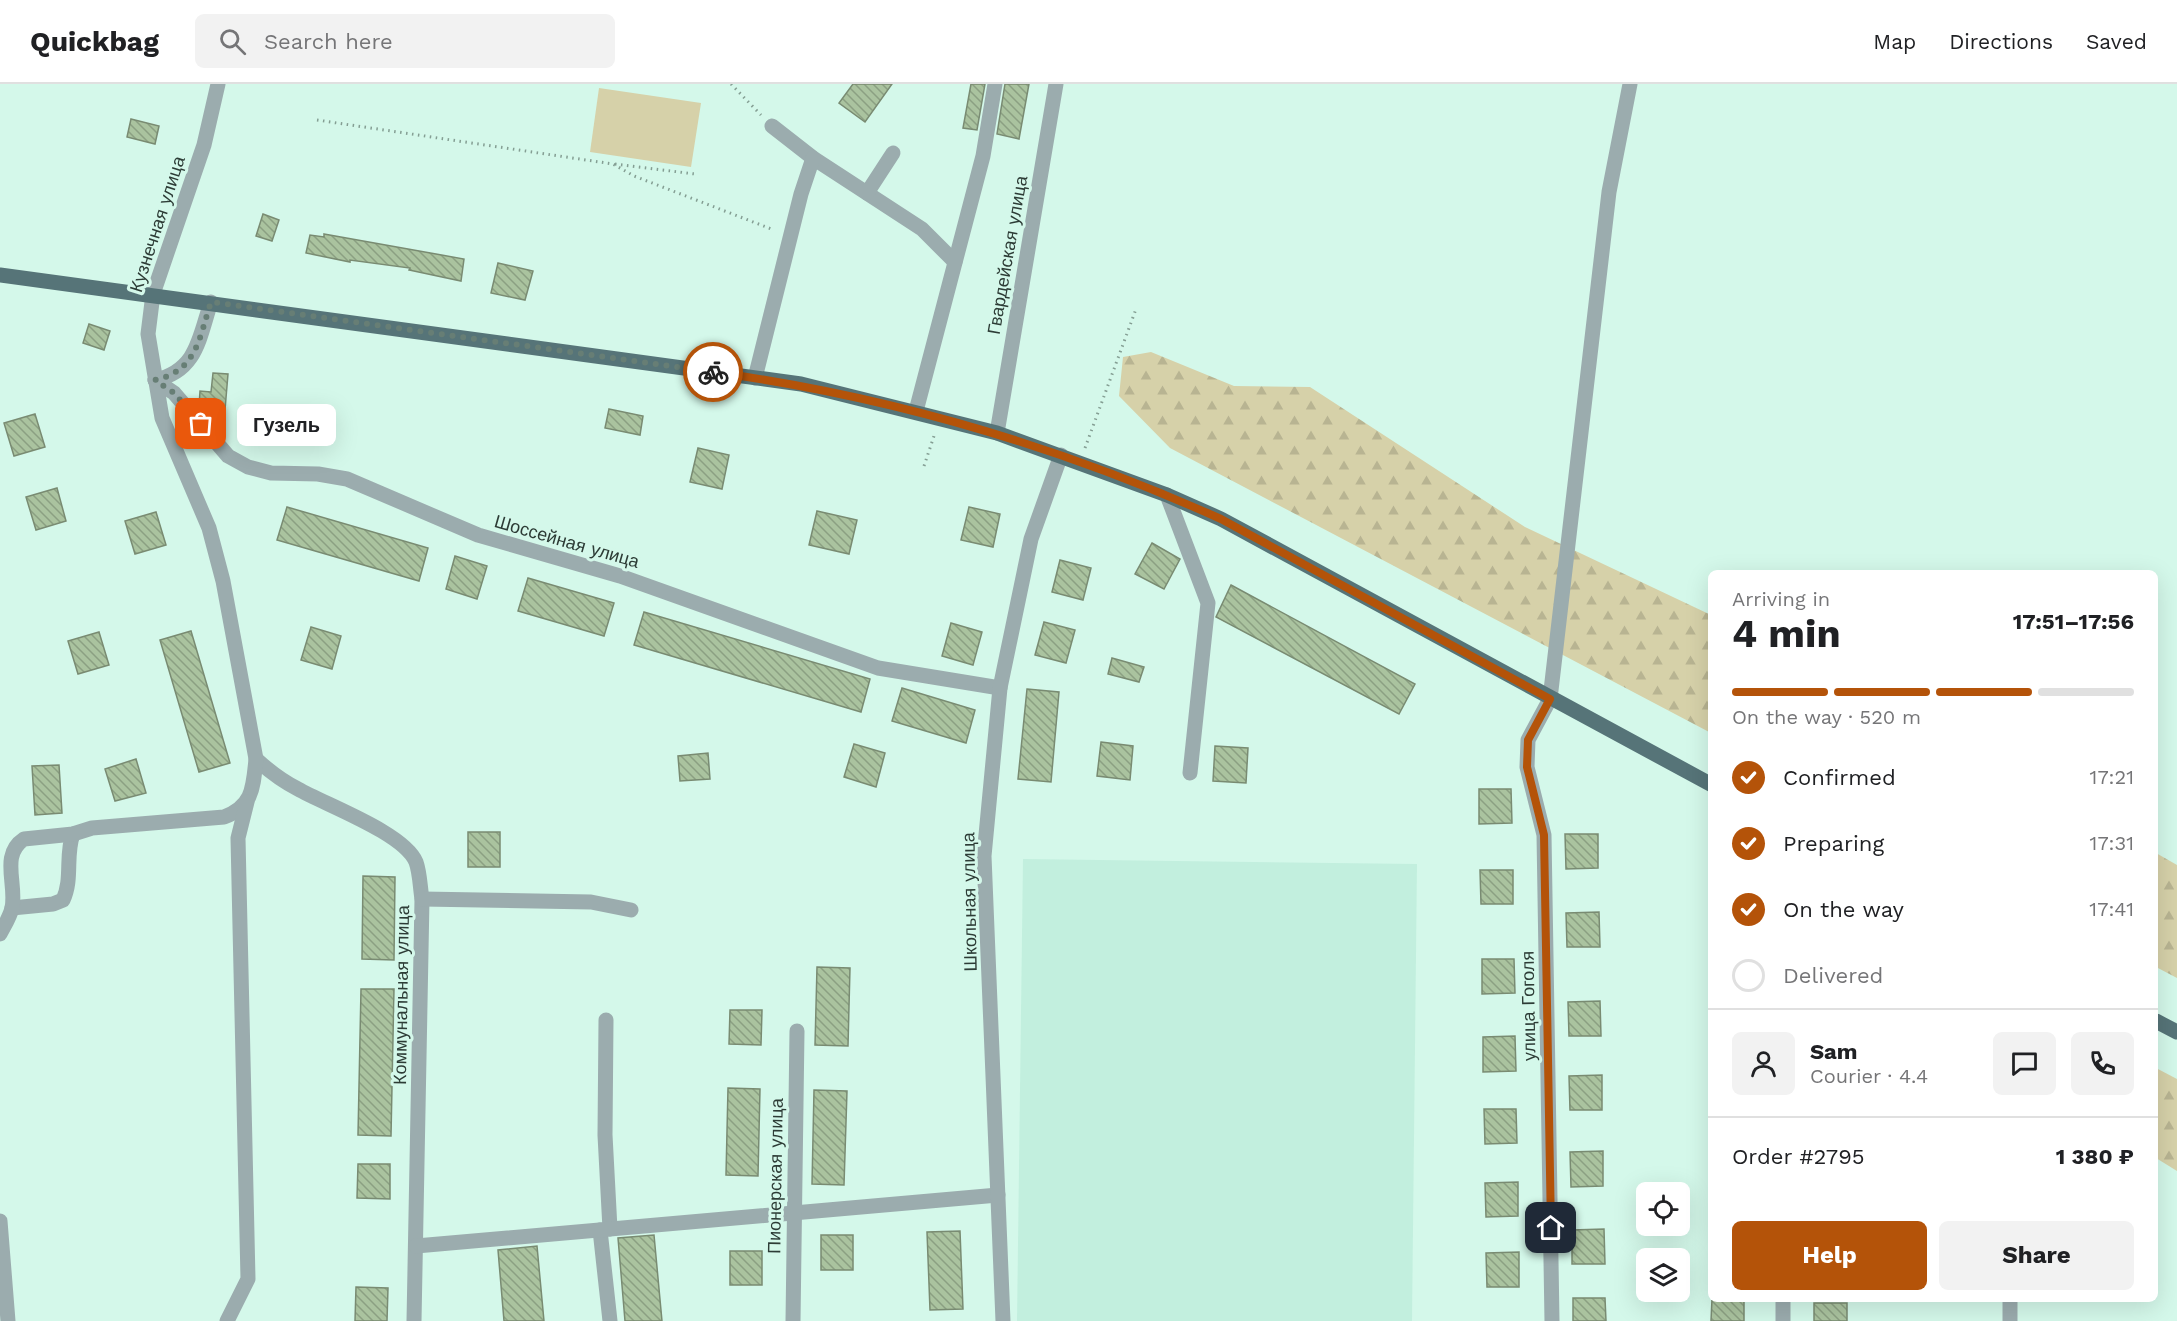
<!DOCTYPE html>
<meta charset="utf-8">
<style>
body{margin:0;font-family:"Work Sans",sans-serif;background:#f2f2f2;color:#202124;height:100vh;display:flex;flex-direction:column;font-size:22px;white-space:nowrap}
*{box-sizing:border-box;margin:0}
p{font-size:20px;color:#757577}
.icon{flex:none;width:33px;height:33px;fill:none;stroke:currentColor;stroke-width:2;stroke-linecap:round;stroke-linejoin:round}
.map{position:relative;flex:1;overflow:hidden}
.sheet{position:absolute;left:1708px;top:486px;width:450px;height:732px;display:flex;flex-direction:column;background:#fff;border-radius:9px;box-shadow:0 6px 24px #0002}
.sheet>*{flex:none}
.controls{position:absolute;left:1636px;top:1098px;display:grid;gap:12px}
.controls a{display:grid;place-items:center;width:54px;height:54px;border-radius:9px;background:#fff;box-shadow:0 6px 24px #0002;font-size:30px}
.pin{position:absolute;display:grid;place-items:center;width:51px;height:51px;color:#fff;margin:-26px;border-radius:12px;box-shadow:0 3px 9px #0006}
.courier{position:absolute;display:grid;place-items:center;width:60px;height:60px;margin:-30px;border:4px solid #b45309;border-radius:50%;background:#fff;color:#222;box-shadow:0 2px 8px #0007}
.bubble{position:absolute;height:42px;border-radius:9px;background:#fff;box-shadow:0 6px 24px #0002;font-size:20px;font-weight:700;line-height:42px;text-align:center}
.summary em{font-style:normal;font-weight:700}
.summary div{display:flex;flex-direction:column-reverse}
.summary{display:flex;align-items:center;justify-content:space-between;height:102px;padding:0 24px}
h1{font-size:39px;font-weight:700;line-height:45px}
.bar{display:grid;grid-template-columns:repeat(4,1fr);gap:9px 6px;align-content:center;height:72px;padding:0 24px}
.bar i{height:8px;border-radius:4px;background:#e0e0e0}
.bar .active{background:#b45309}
.bar p{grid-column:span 4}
.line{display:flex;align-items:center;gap:15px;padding:0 24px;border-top:2px solid #e0e0e0}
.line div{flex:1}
.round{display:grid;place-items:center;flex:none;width:63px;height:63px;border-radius:9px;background:#f2f2f2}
ol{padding:0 24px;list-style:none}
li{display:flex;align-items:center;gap:18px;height:66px}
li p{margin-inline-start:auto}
li .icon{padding:6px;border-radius:50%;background:#b45309;color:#fff;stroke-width:4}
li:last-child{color:#757577}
li i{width:33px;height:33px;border:3px solid #e0e0e0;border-radius:50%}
.action{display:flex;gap:12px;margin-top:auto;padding:12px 24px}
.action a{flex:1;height:69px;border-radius:9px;background:#b45309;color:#fff;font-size:24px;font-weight:700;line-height:69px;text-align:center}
.action a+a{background:#f2f2f2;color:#202124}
header{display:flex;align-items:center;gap:36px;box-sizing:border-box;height:84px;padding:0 30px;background:#fff;border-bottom:2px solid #e0e0e0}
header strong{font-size:28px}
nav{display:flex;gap:33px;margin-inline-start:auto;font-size:21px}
.search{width:420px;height:54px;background:#f2f2f2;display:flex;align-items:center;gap:15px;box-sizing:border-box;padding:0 21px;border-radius:9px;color:#757577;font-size:22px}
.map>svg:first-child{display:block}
</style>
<header>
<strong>Quickbag</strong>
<div class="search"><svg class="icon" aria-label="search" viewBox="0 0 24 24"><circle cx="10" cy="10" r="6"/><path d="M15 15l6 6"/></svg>Search here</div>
<nav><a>Map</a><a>Directions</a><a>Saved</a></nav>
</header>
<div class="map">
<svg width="2177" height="1237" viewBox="0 0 2177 1237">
<defs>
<pattern id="forest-firs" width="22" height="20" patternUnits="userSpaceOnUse" patternTransform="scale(1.5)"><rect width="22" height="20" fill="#d6d1a9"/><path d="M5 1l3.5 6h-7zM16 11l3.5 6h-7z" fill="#b8b492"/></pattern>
<pattern id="building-back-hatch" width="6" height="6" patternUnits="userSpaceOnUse" patternTransform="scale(1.5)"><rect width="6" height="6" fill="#aac39f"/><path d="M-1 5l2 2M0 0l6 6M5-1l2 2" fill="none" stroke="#8ba082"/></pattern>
</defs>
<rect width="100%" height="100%" fill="#d4f8ea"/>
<path fill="#c2efde" d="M1023 775 1417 780 1412 1237H1017Z"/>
<g fill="url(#forest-firs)">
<path d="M1151 268 1234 302 1310 303 1525 443 1711 531V649L1170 364 1119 312 1123 273Z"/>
<path d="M2156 769 2177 781V894L2156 883Z"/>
<path d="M2156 984 2177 995V1087L2156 1074Z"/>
</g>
<path fill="#d6d1a9" d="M599 4 701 19 691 83 590 68Z"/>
<g fill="url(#building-back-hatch)" stroke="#798b72" stroke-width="1.5">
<path d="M853 0H892L865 38 839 19Z"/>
<path d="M971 0H985L977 46 963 44Z"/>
<path d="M1005 0H1029L1019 55 997 50Z"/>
<path d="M131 35 159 42 155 60 127 53Z"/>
<path d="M263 130 279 136 272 157 256 152Z"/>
<path d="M324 150 464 175 461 197 409 186 410 184 350 176V178L306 169 310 151 324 153Z"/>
<path d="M498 179 533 187 525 216 491 209Z"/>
<path d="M89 240 110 247 104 266 83 259Z"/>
<path d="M213 289 228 290 225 326 199 323 200 307 211 308Z"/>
<path d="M609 325 643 332 640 351 605 344Z"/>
<path d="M35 330 45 363 14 372 4 339Z"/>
<path d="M698 364 729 371 722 405 690 398Z"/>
<path d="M57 404 66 437 36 446 26 413Z"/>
<path d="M287 423 428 464 419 497 277 456Z"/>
<path d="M969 423 1000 430 993 463 961 456Z"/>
<path d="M817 427 857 436 849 470 809 461Z"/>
<path d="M156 428 166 461 135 470 125 437Z"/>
<path d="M1152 459 1180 475 1164 505 1135 490Z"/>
<path d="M455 472 487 482 477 515 446 505Z"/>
<path d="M1060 476 1091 484 1083 516 1052 508Z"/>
<path d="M528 494 614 519 604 552 518 527Z"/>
<path d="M1231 501 1415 600 1399 630 1216 533Z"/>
<path d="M644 528 870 595 861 628 634 561Z"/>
<path d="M1044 538 1075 546 1066 579 1035 571Z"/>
<path d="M951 539 982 548 973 581 942 572Z"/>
<path d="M311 543 341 552 332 585 301 576Z"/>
<path d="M191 547 230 679 199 688 160 556Z"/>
<path d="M99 548 109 581 78 590 68 557Z"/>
<path d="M1112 574 1144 583 1139 598 1108 590Z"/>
<path d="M902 604 975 626 966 659 892 637Z"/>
<path d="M1027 605 1059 608 1051 698 1018 695Z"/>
<path d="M1101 658 1133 662 1130 696 1097 692Z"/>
<path d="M854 660 885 669 876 703 844 693Z"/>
<path d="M1215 662 1248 664 1246 699 1213 697Z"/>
<path d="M708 669 710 695 680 697 678 672Z"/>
<path d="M136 675 146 709 115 717 105 685Z"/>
<path d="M59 681 62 729 35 731 32 682Z"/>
<path d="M1479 705H1511L1512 739 1479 740Z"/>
<rect x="468" y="748" width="32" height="35"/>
<path d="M1565 750H1598V784L1566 785Z"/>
<path d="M1480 786H1513V820H1481Z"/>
<path d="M363 792 395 793 394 876 362 875Z"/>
<path d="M1599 828 1600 863H1567L1566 829Z"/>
<path d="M1482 875H1514L1515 909 1482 910Z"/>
<path d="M817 883 850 884 848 962 815 961Z"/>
<path d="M361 905H394L391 1052 358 1051Z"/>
<path d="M1600 917 1601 952H1569L1568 918Z"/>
<path d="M730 926H762L761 961 729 960Z"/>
<path d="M1515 952 1516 987 1483 988V953Z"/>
<path d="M1602 991V1026H1570L1569 992Z"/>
<path d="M728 1004 760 1005 758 1092 726 1091Z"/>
<path d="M814 1006 847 1007 844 1101 812 1100Z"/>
<path d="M1484 1025H1516L1517 1059 1485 1060Z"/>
<path d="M1603 1067V1102L1571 1103 1570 1068Z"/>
<path d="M358 1080H390V1115L357 1114Z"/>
<path d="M1518 1098V1132L1486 1133 1485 1099Z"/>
<path d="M1604 1145 1605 1180H1572V1146Z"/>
<path d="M960 1147 963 1225 930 1226 927 1148Z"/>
<path d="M654 1151 662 1237H625L618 1154Z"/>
<rect x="821" y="1151" width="32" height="35"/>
<path d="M537 1162 544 1237H504L498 1166Z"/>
<rect x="730" y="1167" width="32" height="34"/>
<path d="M1519 1168V1203H1487L1486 1169Z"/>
<path d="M356 1203 388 1204 387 1237H355Z"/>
<path d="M1573 1214H1605L1606 1237H1573Z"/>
<path d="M1712 1215H1744V1237H1711Z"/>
<rect x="1814" y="1219" width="33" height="18"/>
</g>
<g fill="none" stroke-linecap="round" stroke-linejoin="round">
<g stroke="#849e93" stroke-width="3" stroke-dasharray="1.5 4.5" stroke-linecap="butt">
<path d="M731 0 761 31"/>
<path d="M317 36 613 80 634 92 774 146"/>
<path d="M615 80 695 90"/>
<path d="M1085 364 1136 225"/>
<path d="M924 382 935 349"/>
</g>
<g stroke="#9bacae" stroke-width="15">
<path d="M772 42 813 74 922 145 955 178"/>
<path d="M867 109 893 69"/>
<path d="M755 294 801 110 813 74"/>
<path d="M155 296 174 309 228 372 248 383 271 389 318 390 347 395 478 451 620 492 878 584 1000 604"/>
<path d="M155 296C197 287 199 254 211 218"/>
<path d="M916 327 983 72 995 0"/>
<path d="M997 349 1056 0"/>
<path d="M1167 411 1208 519 1190 689"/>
<path d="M256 675C269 687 282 697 298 705 326 721 404 749 416 778 420 789 420 803 422 815L414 1237"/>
<path d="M422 815 591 818 631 826"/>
<path d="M12 824 53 820 63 816C73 795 65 771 73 750"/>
<path d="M0 850C4 842 10 833 12 824 17 800 0 771 24 755L73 750 92 744 224 733C253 722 253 704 256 675L223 497 209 444 162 334 148 250 153 210 204 61 218 0"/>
<path d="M606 936 605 1051 610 1145"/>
<path d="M0 1137 8 1237"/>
<path d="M600 1146 610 1237"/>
<path d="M416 1162 998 1111"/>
<path d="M1783 1215V1237"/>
<path d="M227 1237 248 1195 238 754 247 718"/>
<path d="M793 1237 797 947"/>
<path d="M1003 1237 984 772 1000 604 1031 455 1061 371"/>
<path d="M1552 1237 1544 751 1527 683 1528 656 1550 615 1609 108 1630 0"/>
<path d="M2010 1237V1215"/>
</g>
<g stroke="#567478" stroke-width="15">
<path d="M0 191 801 300 997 349 1167 411 1221 435 1712 701"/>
<path d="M2156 937 2177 948"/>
</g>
</g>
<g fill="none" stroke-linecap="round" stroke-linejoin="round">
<path stroke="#677e75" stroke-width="6" stroke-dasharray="0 10.8" d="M201 340 174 309 155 296C197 287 199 254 211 218L713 288"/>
<path stroke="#b45309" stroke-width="8" d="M713 288C889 312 1059 362 1221 435L1550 615 1528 656 1527 683 1544 751 1551 1144"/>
</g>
<g text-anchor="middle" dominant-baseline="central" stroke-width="6" stroke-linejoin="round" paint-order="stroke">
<g font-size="18" fill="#2d3c36" stroke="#d4f8ea">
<text transform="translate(157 140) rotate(-72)">Кузнечная улица</text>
<text transform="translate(1007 171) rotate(-80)">Гвардейская улица</text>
<text transform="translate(567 457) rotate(16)">Шоссейная улица</text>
<text transform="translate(969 818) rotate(-91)">Школьная улица</text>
<text transform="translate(401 911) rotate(-89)">Коммунальная улица</text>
<text transform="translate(1528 922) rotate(-91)">улица Гоголя</text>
<text transform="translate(775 1092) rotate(-89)">Пионерская улица</text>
</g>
</g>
</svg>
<div class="controls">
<a><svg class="icon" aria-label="locate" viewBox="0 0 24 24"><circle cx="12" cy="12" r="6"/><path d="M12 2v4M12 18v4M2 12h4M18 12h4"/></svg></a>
<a><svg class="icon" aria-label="layers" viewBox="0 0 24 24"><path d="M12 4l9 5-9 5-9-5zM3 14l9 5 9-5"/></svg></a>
</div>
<div class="pin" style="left:201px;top:340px;background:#ea580c"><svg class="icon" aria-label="bag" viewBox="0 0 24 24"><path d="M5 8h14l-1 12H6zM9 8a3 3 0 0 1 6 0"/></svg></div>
<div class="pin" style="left:1551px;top:1144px;background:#1f2937"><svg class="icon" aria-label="home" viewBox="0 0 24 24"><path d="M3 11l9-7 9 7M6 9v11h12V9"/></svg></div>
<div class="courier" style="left:713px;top:288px"><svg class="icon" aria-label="bike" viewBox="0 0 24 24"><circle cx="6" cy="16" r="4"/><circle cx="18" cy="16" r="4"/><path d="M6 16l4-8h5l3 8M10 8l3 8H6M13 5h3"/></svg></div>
<div class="bubble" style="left:237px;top:320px;width:99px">Гузель</div>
<section class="sheet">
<div class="summary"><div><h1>4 min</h1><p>Arriving in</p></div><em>17:51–17:56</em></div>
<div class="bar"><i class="active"></i><i class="active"></i><i class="active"></i><i></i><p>On the way · 520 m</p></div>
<ol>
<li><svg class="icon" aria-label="check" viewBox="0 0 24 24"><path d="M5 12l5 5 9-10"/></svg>Confirmed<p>17:21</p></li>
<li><svg class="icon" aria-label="check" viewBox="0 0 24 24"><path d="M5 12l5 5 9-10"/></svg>Preparing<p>17:31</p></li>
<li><svg class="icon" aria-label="check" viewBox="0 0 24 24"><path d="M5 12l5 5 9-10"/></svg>On the way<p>17:41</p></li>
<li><i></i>Delivered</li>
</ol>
<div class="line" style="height:108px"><a class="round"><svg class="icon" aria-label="person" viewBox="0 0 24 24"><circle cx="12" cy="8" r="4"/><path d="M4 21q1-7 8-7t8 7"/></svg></a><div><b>Sam</b><p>Courier · 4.4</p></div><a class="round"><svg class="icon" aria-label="chat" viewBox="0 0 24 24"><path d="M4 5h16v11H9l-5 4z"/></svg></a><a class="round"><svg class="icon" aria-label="phone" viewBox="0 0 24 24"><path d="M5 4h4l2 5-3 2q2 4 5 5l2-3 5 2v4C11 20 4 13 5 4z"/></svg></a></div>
<div class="line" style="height:78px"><div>Order #2795</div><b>1 380 ₽</b></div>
<div class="action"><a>Help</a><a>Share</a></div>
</section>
</div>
